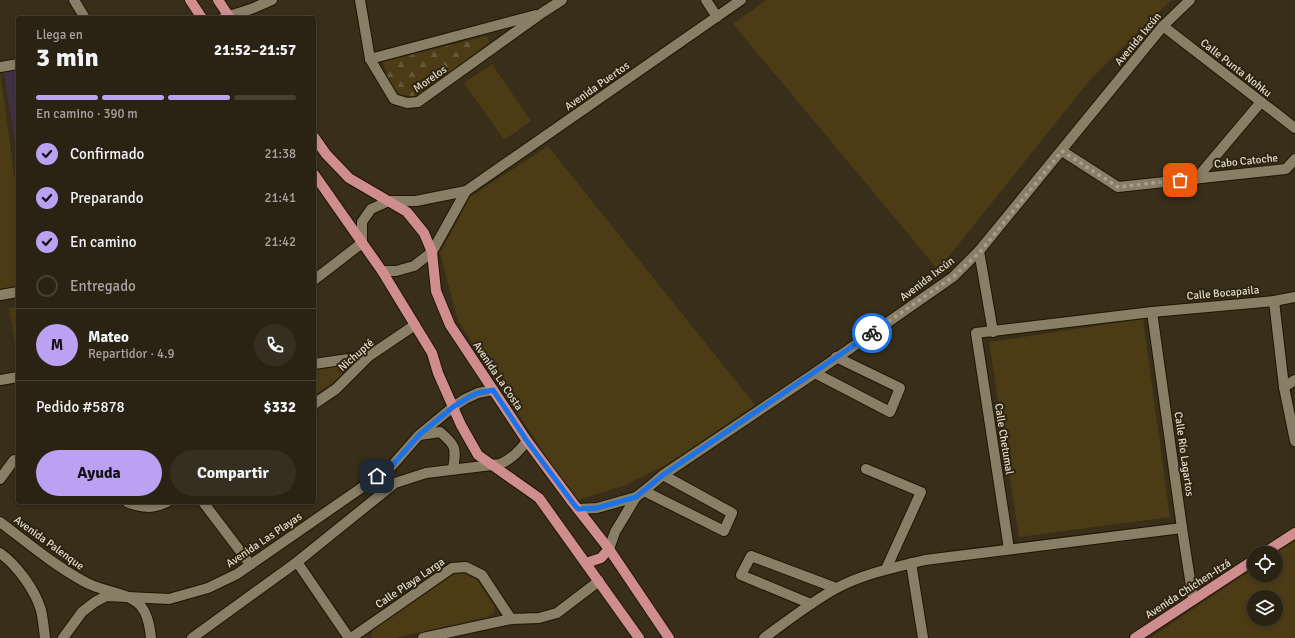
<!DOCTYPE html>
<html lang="es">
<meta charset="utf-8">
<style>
body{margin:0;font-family:Signika,sans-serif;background:#362f21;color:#f1f3f6;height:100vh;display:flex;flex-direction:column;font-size:15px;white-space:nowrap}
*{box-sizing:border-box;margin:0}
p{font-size:13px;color:#a5a4a0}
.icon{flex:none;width:22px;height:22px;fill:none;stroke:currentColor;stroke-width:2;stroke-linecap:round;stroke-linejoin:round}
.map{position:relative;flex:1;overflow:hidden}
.details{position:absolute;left:16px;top:16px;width:300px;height:488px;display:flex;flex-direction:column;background:#2a2213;border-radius:4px;box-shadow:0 2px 6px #0003,0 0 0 1px #463f33}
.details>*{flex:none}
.tools{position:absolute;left:1247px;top:546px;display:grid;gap:8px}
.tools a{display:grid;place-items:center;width:36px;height:36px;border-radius:50%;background:#2a2213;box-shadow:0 2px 6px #0003,0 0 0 1px #463f33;font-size:20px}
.pin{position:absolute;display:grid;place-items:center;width:34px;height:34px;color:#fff;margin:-17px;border-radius:8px;box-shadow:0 2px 6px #0006}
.courier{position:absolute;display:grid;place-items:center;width:40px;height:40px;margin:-20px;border:3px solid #1a73e8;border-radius:50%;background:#fff;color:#222;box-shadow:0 1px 5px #0007}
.head em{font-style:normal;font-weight:700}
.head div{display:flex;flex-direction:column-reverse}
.head{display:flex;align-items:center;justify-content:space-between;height:68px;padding:0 20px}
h1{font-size:26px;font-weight:700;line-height:30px}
.bar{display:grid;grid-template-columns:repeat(4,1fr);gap:6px 4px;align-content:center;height:48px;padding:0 20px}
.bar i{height:5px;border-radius:3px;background:#463f33}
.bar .on{background:#bca0f2}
.bar p{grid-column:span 4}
.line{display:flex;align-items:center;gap:10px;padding:0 20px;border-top:1px solid #463f33}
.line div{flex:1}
.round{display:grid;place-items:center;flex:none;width:42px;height:42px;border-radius:21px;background:#362f21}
ol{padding:0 20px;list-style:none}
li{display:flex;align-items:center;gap:12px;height:44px}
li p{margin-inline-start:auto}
li .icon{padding:4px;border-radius:50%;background:#bca0f2;color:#111;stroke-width:4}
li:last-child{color:#a5a4a0}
li i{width:22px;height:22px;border:2px solid #463f33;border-radius:50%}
.primary-button{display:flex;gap:8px;margin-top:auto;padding:8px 20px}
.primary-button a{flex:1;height:46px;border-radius:24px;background:#bca0f2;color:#111;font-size:16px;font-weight:700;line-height:46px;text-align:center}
.primary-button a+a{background:#362f21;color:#f1f3f6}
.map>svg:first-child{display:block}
</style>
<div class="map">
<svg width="1295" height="638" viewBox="0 0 1295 638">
<defs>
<pattern id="forest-firs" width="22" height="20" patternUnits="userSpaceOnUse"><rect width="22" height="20" fill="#4b3c16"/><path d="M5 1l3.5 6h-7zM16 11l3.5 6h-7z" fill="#655837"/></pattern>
</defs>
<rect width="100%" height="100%" fill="#382e19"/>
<path fill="#403240" d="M18 65V156H17L3 68Z"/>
<path fill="url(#forest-firs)" d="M487 36 489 42 425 93 413 96 398 95 387 76 383 62Z"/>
<g fill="#4b3c16" fill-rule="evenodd">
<path d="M766 0H1171L1090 80 938 270 733 24Z"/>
<path d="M492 64 531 121 504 140 464 83Z"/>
<path d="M0 72 18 200V286L0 289Z"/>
<path d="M548 146 755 405 666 465 623 486 575 501 458 321 440 253 470 197Z"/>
<path d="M18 306V362L9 308Z"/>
<path d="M1143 319 1170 517 1019 537 989 342Z"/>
<path d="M358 362 331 384 314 395V367Z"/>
<path d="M1295 541V638H1150L1254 568V575H1276V553ZM1254 597H1276V619H1254Z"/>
<path d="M463 573 477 580 495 607 494 613 487 617 395 638H371L372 629 453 574Z"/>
</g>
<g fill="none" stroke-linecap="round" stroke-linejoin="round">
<g stroke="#1f1603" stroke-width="12">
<g id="minor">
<path d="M74 0 85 18"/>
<path d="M360 0 370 59 394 99 407 103 418 102 542 13 562 0"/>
<path d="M706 0 717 17"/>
<path d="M223 18 251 9 272 0"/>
<path d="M1163 26 1295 128"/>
<path d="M370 59 536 15"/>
<path d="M0 67 18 64"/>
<path d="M1062 151 1118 187 1286 169 1295 159"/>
<path d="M1196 179 1261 102"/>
<path d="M979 251 993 332"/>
<path d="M382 271H396L414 266 432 252 466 191"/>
<path d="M314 280 362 243V222L371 209 389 201H416L466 191 741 0"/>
<path d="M0 295 18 292"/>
<path d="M1274 301 1284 387 1295 441"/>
<path d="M1152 312 1182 528 1193 599"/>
<path d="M314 364 369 356"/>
<path d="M815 373 890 412 900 388 836 357"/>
<path d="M0 380 18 377"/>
<path d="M1284 387 1295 380"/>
<path d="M314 404 336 389 369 356 415 325"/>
<path d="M420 435 440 432C457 446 456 449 453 469"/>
<path d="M866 469 921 492 886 569"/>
<path d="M0 479 14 460H18"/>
<path d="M644 491 724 531 732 513 663 475"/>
<path d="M127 502C142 508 152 509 167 502"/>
<path d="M203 502 250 564"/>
<path d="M578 509 597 508 636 497"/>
<path d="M0 522C28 543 55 566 85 582 100 591 126 592 139 604 147 612 150 627 151 638"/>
<path d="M609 549 615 532 636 497 644 491 663 475 815 373 953 277 979 251 1163 26 1190 0"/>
<path d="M1009 549 976 333 1152 312 1274 301 1295 297"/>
<path d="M0 553C17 565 35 590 41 610 43 619 44 629 45 638"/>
<path d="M297 562 349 638"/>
<path d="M911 563 923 638"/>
<path d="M811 604 741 575 751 556 836 588"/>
<path d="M63 638 82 612 95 602 106 596 169 599 208 588 237 574 390 468 419 435 453 407 465 399 478 393 493 390"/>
<path d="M192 638 297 562 395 483 426 473 500 464C512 459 519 451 527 441"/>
<path d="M351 638 452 568 466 567 482 575 511 619"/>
<path d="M423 638 511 619 539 618 557 613 599 581"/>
<path d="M764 638C787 621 810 603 835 589 862 574 896 567 925 560L1182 528"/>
</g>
</g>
<g stroke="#1f1603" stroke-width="12">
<g id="major">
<path d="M190 0 202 18"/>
<path d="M218 0 230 18"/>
<path d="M314 137 326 154 349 178 407 212 424 233 432 252 436 291 450 325 527 441 573 503 609 549 669 638"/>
<path d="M314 174 382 271 432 353 438 373 453 407 461 425 478 455 539 498 639 638"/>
<path d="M1264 553 1295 533"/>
<path d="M586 563 601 558 609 549"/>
<path d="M1135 638 1254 560"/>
</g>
</g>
<use href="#minor" stroke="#897e66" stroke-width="10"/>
<use href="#major" stroke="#cf8d8e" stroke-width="10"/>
</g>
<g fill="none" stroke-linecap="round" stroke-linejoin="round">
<path stroke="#a69f8f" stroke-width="4" stroke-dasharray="0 7.2" d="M872 333 953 277 980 252 1062 151 1118 187 1180 180"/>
<path stroke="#1a73e8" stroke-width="5" d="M377 476 390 468 419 435 453 407 471 396 478 393 493 390 527 441 573 503 578 509 597 508 636 497 663 475 872 333"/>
</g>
<g text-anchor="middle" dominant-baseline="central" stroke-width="4" stroke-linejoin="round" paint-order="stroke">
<g font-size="11" fill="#e2dccf" stroke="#2e240f">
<text transform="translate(1138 39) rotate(-50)">Avenida Ixcún</text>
<text transform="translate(1236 68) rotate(38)">Calle Punta Nohku</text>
<text transform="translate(430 79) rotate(-35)">Morelos</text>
<text transform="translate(597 86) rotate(-35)">Avenida Puertos</text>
<text transform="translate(1246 161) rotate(-6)">Cabo Catoche</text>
<text transform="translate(927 279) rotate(-37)">Avenida Ixcún</text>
<text transform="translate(1223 293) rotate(-5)">Calle Bocapaila</text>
<text transform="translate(356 355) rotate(-41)">Nichupté</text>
<text transform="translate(498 376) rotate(56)">Avenida La Costa</text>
<text transform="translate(1004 439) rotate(81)">Calle Chetumal</text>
<text transform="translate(1184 454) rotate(82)">Calle Río Lagartos</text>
<text transform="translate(264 540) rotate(-34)">Avenida Las Playas</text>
<text transform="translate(49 543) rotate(36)">Avenida Palenque</text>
<text transform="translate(410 583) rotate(-34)">Calle Playa Larga</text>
<text transform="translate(1188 589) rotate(-33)">Avenida Chichen-Itzá</text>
</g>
</g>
</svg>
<div class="tools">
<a><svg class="icon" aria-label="locate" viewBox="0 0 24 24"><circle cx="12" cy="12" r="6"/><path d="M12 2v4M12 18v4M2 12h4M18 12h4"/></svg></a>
<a><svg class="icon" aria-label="layers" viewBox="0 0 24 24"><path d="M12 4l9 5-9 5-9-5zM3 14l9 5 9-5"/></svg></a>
</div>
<div class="pin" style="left:1180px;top:180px;background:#ea580c"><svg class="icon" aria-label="bag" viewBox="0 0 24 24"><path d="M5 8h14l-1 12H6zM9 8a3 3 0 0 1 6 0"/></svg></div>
<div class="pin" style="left:377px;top:476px;background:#1f2937"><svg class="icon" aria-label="home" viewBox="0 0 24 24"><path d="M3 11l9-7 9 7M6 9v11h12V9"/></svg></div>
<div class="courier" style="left:872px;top:333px"><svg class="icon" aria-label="bike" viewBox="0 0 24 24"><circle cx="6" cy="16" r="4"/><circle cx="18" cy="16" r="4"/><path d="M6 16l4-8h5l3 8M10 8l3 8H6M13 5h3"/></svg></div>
<section class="details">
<div class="head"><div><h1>3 min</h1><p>Llega en</p></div><em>21:52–21:57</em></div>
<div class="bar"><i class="on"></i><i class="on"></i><i class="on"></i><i></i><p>En camino · 390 m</p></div>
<ol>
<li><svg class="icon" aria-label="check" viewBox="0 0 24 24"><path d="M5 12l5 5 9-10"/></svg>Confirmado<p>21:38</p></li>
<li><svg class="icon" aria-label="check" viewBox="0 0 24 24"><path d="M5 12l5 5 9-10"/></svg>Preparando<p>21:41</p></li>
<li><svg class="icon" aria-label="check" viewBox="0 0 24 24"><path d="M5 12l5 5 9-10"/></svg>En camino<p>21:42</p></li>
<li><i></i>Entregado</li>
</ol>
<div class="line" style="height:72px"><b class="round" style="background:#bca0f2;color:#111">M</b><div><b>Mateo</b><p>Repartidor · 4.9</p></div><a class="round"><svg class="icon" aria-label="phone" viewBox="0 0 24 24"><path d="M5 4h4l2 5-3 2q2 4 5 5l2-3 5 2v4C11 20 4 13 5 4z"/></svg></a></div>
<div class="line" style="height:52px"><div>Pedido #5878</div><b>$332</b></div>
<div class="primary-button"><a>Ayuda</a><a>Compartir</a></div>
</section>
</div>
